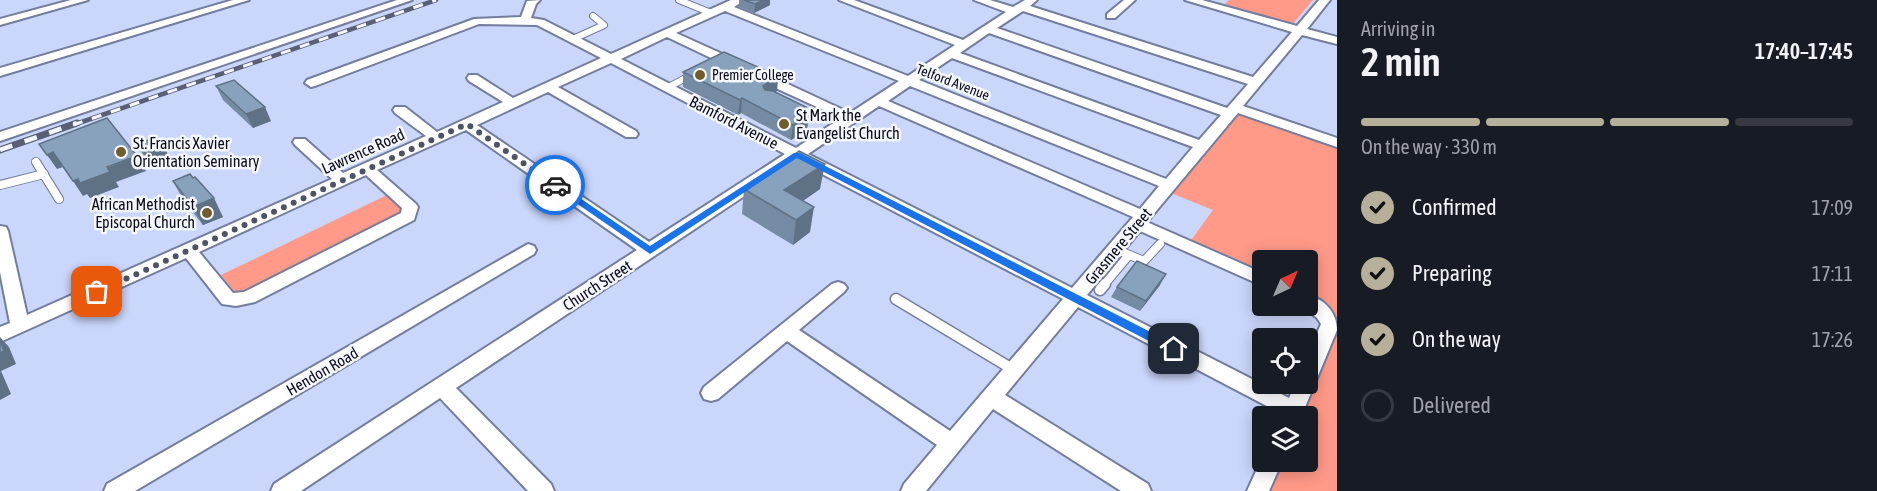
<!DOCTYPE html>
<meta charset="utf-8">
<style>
body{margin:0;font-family:"Asap Condensed",sans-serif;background:#20242c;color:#f1f3f6;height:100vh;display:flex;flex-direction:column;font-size:22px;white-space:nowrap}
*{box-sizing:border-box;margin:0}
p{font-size:20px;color:#9ea1a6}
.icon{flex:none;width:33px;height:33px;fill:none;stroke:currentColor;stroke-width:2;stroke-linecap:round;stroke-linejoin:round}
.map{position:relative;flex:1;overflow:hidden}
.drawer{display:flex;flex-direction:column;background:#171b24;width:540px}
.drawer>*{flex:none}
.needle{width:39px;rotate:44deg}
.tools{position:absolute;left:1252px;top:250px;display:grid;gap:12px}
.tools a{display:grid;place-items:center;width:66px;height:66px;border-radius:6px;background:#171b24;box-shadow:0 3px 15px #0003;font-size:30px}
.pin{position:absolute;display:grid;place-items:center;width:51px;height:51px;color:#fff;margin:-26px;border-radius:12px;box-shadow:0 3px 9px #0006}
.courier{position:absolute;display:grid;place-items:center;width:60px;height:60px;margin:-30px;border:4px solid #1a73e8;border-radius:50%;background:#fff;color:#222;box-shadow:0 2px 8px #0007}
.headline em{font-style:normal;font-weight:600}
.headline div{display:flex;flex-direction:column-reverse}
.headline{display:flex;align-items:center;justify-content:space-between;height:102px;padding:0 24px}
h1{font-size:39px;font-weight:600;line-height:45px}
.bar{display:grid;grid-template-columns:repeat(4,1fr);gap:9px 6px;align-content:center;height:72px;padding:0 24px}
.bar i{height:8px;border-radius:4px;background:#363941}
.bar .active{background:#b6b09b}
.bar p{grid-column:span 4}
ol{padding:0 24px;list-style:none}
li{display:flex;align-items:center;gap:18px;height:66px}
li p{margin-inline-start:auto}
li .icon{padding:6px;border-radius:50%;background:#b6b09b;color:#111;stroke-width:4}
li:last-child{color:#9ea1a6}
li i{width:33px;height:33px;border:3px solid #363941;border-radius:50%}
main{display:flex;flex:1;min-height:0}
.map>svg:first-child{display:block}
</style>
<main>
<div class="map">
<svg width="1337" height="491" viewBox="0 0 1337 491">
<rect width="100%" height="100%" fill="#cad6fa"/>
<g fill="#f98">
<path d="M1229 0H1313L1292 25 1223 6Z"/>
<path d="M1237 112 1337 147V318L1329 309 1308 296V261H1263V276L1189 243 1213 210 1171 193Z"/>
<path d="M387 195 403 208 400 216 246 293 234 291 221 275Z"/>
<path d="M1337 334V491H1271L1283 462H1308V417H1302Z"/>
</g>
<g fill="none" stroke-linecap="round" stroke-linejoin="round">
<g stroke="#737d9e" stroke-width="8">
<g id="lane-far2">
<path d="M679 0 711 13"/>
<path d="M573 39 604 25 593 16"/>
<path d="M667 88 693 74"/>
</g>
</g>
<g stroke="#737d9e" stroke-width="10">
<g id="lane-far1">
<path d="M36 162 59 199"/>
<path d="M0 185 44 174"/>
<path d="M1115 249 1144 261 1160 244"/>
<path d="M1104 285 1129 255"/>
</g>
</g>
<g stroke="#737d9e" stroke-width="13">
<g id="lane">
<path d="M1100 290 1105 284"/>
<path d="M896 299 1014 370"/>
</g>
</g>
<g stroke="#737d9e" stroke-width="4">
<g id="street">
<path d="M71 0H88L0 25V19Z"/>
<path d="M233 0H249L0 76V68Z"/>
<path d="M397 0H412L0 141V132Z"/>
<path d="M540 0 536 4 531 18 544 20 611 54 731 0H745L734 7 908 76 955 45 839 0H854L963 40 1006 12 974 0H990L1013 7 1025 0H1037L1030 6 1253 77 1292 32 1185 0H1202L1297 26 1319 0H1330L1307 29 1337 37V44L1302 35 1243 106 1337 138V147L1238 113 1147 222 1263 273V286L1140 231 1087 295 1289 398 1295 384H1308V354L1321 324 1317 318 1302 306H1308V295C1324 299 1337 312 1337 330L1301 417H1281L1282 414 1078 307 1005 395 1148 484 1151 491H1121L993 409 926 491H901L904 484 937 445 787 341 718 399 711 401 704 399 701 393 704 387 832 284 838 282 844 284 847 288 844 292 799 330 950 431 1063 299 797 161 456 388 551 484 554 491H528L440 398 301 491H271L274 484 637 250 466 130 377 170 416 204 418 207 414 220 255 302 236 306 222 304 186 258 0 342V327L10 323 0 272V226L6 227 8 231 27 315 332 179 295 145 293 142 295 139H305L343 173 426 136 395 113 393 110 395 107H405L437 132 503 102 469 81 467 78 469 75H477L513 98 601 58 537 25 479 24 315 86 311 87 305 83 307 80 474 19 521 17 527 1ZM725 11 899 81 850 113 762 72H754L752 75 754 78 841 118 796 148 621 59 667 37 730 67H738V61L676 33ZM1023 11 1248 84 1227 108 997 28ZM989 33 1221 115 1199 140 960 53ZM952 58 1193 147 1166 179 919 80ZM611 63 785 154 649 242 477 125 548 92 626 137H636L638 134 636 131 558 87ZM910 86 1159 186 1140 209 888 101ZM879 106 1133 217 1072 288 808 154ZM366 175 402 208 401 213 244 292 233 293 199 252Z"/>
<path d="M1124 0H1135L1115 18H1107V14Z"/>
<path d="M528 244 534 246 536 250 534 254 135 491H104L107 484Z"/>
<path d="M1263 456V462H1282L1269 491H1247Z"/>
</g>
</g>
<use href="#lane-far2" stroke="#fff" stroke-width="6"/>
<use href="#lane-far1" stroke="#fff" stroke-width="8"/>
<use href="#lane" stroke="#fff" stroke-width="10"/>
<use href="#street" fill="#fff" fill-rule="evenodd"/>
<g stroke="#596076" stroke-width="4.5">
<path id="rail-far1" d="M73 125 436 0"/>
</g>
<g stroke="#596076" stroke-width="7">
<path id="rail" d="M0 150 77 123"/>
</g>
<use href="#rail-far1" stroke="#f5f8ff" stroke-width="3" stroke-dasharray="10" stroke-linecap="butt"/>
<use href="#rail" stroke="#f5f8ff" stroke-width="4.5" stroke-dasharray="13" stroke-linecap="butt"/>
</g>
<g fill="#758ba3">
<path d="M739 0H770V5L754 13 739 7Z"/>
<path d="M683 72 778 76 777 91 775 92 806 107 805 113 807 130 791 140 741 113 738 115 683 87Z"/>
<path d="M216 86 271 121 253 128 223 100Z"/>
<path d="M137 144 172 162 154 168 145 158Z"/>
<path d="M173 181 223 217 203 225 183 200Z"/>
<path d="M744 189H820L803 201 810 232 793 245 742 214Z"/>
<path d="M1160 285 1140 311 1111 297 1117 287Z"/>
</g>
<g fill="#5f7185">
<path d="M764 0H770V5L754 13 755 4Z"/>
<path d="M778 76 777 91 762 101 763 86Z"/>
<path d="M742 98 741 113 738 115 740 100Z"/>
<path d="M265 107 271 121 253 128 246 114Z"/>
<path d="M806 107 805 117 809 115 807 130 791 140 793 125 800 110Z"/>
<path d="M164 147 172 162 154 168 146 154Z"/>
<path d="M53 152 63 167 57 169 47 155Z"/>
<path d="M137 156 146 171 116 182 119 187 90 198 87 194 83 196 73 181Z"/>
<path d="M825 164 820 189 785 213 784 190Z"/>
<path d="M214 198 223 217 203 225 193 207Z"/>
<path d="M814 207 810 232 793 245 796 220Z"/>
<path d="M1166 274 1160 285 1140 311 1146 301Z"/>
<path d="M0 337 9 347 16 364 1 371 11 394 0 400Z"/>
</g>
<g fill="#88a2be" stroke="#5f7185" stroke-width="1.5">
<path d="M744 0H764L755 4Z"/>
<path d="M724 52 778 76 763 86 765 90 773 91 806 107 800 110 809 115 793 125 742 98 740 100 683 72Z"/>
<path d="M234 80 265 107 246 114 216 86Z"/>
<path d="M107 118 137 156 107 167 110 172 80 183 78 179 73 181 53 152 47 155 39 144Z"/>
<path d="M157 137 164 147 146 154 137 144Z"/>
<path d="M799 151 825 164 784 190 814 207 796 220 744 189Z"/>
<path d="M190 174 193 178 195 177 214 198 193 207 173 181Z"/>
<path d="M1137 261 1166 274 1146 301 1117 287Z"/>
<path d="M0 341 4 351 0 353Z"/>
</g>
<path fill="#1a73e8" d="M794 153H800L1178 346 1180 349 1178 352H1170L797 158 650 254 550 185 558 183 650 246Z"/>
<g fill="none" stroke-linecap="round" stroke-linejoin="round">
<path stroke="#4d5367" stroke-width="6" stroke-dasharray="0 10.8" d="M97 292 467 124 555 185"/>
</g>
<g fill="#6f5d2b" stroke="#f5f8ff" stroke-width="2">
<circle cx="700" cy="75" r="6"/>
<circle cx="784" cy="124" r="6"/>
<circle cx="121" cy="152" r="6"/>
<circle cx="207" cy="213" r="6"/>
</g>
<g text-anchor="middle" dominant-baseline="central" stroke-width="5" stroke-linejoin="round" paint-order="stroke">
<g font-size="14" fill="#090c18" stroke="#f5f8ff" text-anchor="start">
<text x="712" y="75">Premier College</text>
</g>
<g font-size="14" fill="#090c18" stroke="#f5f8ff">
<text transform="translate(953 82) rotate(21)">Telford Avenue</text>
</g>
<g font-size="16" fill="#090c18" stroke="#f5f8ff" text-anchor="start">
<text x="796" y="115">St Mark the<tspan x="796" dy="18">Evangelist Church</tspan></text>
<text x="133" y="143">St. Francis Xavier<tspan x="133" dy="18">Orientation Seminary</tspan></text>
<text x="195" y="204" text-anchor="end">African Methodist<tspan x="195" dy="18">Episcopal Church</tspan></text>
</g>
<g font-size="16" fill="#090c18" stroke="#f5f8ff">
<text transform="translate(734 122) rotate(27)">Bamford Avenue</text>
<text transform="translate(363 151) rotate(-24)">Lawrence Road</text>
<text transform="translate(1118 246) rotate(-50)">Grasmere Street</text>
<text transform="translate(597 285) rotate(-33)">Church Street</text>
<text transform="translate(322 371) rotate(-30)">Hendon Road</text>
</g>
</g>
</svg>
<div class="tools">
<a><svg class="needle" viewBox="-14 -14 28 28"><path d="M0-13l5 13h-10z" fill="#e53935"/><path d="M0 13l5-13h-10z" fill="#9ea1a6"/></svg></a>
<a><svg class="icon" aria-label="locate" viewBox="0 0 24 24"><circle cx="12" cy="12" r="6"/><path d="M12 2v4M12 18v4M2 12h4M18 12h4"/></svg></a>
<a><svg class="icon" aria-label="layers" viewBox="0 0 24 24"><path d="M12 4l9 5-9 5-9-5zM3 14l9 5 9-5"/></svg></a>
</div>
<div class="pin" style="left:97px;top:292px;background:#ea580c"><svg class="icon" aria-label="bag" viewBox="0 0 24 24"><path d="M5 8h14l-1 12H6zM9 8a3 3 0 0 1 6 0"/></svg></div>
<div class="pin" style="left:1174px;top:349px;background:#1f2937"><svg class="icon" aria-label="home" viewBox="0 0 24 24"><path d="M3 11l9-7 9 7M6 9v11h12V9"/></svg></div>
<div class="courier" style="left:555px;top:185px"><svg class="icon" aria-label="car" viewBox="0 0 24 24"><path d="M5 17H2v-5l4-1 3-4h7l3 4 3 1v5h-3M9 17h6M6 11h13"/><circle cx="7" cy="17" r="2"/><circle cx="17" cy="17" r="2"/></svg></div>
</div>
<section class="drawer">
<div class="headline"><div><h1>2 min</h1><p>Arriving in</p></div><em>17:40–17:45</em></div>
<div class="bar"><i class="active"></i><i class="active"></i><i class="active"></i><i></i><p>On the way · 330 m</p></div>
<ol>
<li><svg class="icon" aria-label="check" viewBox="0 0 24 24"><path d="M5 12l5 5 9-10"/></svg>Confirmed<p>17:09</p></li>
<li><svg class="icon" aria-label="check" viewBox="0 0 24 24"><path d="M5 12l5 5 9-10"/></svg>Preparing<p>17:11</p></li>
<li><svg class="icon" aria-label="check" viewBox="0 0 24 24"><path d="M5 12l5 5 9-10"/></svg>On the way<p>17:26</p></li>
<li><i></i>Delivered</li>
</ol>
</section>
</main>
